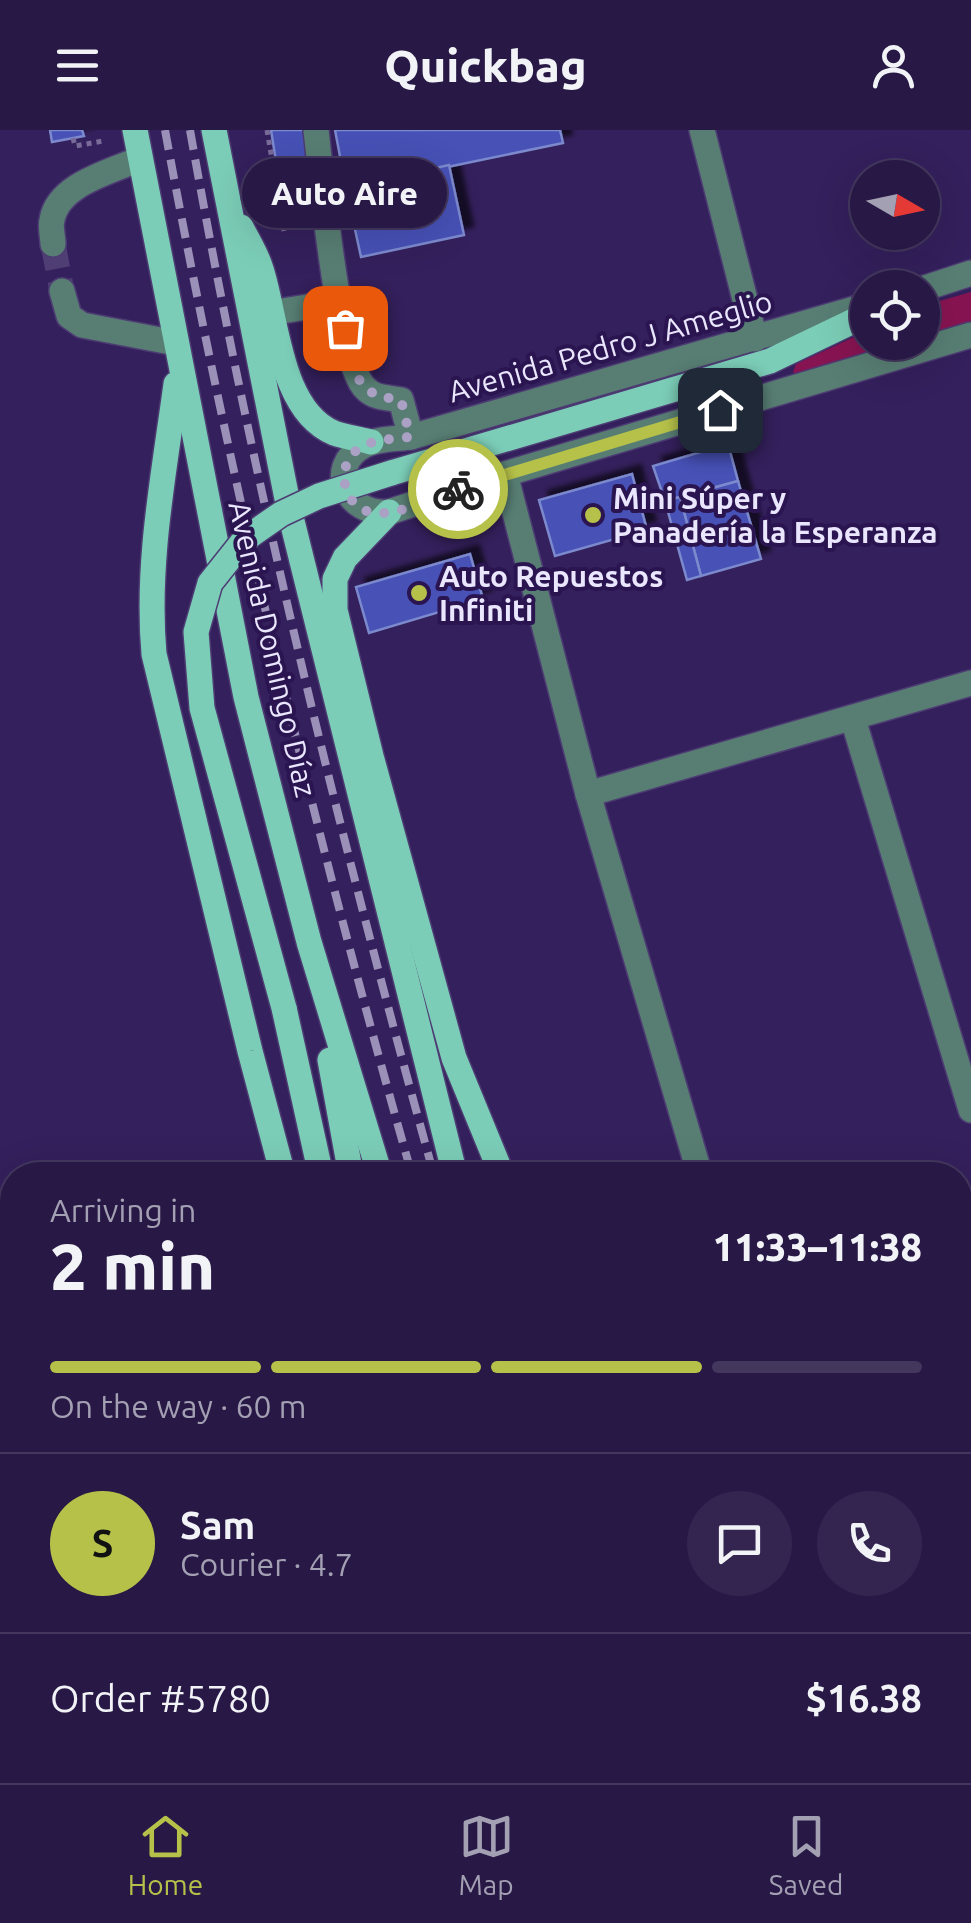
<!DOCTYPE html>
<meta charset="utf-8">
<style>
body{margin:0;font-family:Ubuntu,sans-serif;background:#332550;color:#f1f3f6;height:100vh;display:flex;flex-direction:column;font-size:38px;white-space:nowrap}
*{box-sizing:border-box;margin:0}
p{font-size:32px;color:#a4a0b3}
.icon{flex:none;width:55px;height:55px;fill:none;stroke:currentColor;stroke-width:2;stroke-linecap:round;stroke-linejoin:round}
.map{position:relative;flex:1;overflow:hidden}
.drawer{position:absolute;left:0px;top:1032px;width:972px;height:622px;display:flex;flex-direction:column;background:#271845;border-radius:40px 40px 0 0;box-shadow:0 10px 40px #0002,0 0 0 2px #43375e}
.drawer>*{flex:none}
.needle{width:65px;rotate:99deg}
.tools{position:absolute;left:850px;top:30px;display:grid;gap:20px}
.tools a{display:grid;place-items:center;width:90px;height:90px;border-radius:50%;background:#271845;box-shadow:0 10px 40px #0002,0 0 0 2px #43375e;font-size:50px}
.pin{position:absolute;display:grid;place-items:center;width:85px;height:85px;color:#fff;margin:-42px;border-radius:20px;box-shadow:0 5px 15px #0006}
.courier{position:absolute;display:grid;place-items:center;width:100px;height:100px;margin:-50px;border:8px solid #b6c149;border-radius:50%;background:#fff;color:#222;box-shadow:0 2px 12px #0007}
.bubble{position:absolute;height:70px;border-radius:35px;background:#271845;box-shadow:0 10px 40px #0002,0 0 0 2px #43375e;font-size:32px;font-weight:800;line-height:70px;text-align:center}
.head em{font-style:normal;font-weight:800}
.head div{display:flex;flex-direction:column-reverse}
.head{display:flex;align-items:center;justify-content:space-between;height:170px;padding:0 50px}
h1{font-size:65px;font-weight:800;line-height:75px}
.bar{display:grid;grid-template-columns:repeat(4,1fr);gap:15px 10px;align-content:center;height:120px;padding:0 50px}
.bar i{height:12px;border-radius:8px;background:#43375e}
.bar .on{background:#b6c149}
.bar p{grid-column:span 4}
.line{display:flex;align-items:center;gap:25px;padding:0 50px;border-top:2px solid #43375e}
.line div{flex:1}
.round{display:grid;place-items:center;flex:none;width:105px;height:105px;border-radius:52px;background:#332550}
header{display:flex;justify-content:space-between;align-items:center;height:130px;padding:0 50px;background:#271845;font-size:45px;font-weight:800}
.menu{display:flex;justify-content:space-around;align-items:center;height:140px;border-top:2px solid #43375e;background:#271845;font-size:28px;color:#a4a0b3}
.menu a{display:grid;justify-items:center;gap:5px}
.menu .on{color:#b6c149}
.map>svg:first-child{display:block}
</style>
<header><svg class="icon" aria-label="menu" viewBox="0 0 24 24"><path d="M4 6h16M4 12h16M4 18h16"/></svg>Quickbag<svg class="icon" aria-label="person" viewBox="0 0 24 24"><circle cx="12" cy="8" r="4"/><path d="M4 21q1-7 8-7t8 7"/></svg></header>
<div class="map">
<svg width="971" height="1653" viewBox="0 0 971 1653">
<defs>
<filter id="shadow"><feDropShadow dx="9" dy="-9" stdDeviation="2.5" flood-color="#0009"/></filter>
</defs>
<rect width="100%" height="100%" fill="#34205c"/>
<g fill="#871452">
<path d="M971 162V193L923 208 922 176Z"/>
<path d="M867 201 868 212 908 213 797 245 793 242 796 234Z"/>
</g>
<g fill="#4651b6" stroke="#7c89cd" stroke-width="2.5" filter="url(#shadow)">
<path d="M50 0H82L84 6 52 12Z"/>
<path d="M271 0H307L321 81 285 88Z"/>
<path d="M335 0H560L563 13 346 58Z"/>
<path d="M449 35 464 105 361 127 346 58Z"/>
<path d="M728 314 738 351 665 371 653 336Z"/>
<path d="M632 344 647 400 555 426 539 370Z"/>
<path d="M738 351 761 429 701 446 680 367Z"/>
<path d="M680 367 701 446 687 450 665 371Z"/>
<path d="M470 424 483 469 369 503 356 457Z"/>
<path d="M971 1594V1653H922L918 1642H960V1597Z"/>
<path d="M111 1642H370L374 1653H114Z"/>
</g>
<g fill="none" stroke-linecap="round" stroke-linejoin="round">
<path stroke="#4f3e74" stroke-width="25" stroke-dasharray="25 12" stroke-linecap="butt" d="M53 114 62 161"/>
<g stroke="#4d3c73" stroke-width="28">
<g id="minor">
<path d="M316 0C321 44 339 233 365 258 375 269 388 267 401 270L411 307"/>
<path d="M702 0 755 209"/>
<path d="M53 114C53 107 50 97 52 90 58 54 111 42 139 29"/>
<path d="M922 159 971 143"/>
<path d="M62 161 69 186 82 195 176 213"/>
<path d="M868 175 411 307C396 309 377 308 363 316 325 338 347 386 389 382L505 344 971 205"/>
<path d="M270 183 338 172"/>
<path d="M505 344 588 664 700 1045"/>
<path d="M853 589 971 980"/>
<path d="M588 664 971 553"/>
<path d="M960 1108 971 1105"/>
<path d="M960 1279 971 1276"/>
<path d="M0 1458 12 1454"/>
</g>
</g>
<g stroke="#4d3c73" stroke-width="28">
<g id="major">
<path d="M135 0 246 567 309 812 380 1045"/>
<path d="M214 0 289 379 455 1045"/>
<path d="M241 97C248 111 257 125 261 139 277 187 279 280 334 303 345 307 359 309 371 312"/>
<path d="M176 254C164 344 146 433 154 524L250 921 283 1045"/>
<path d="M391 343 770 231 868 184"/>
<path d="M389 382 345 428 335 449V480L371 626 454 928 502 1045"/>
<path d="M284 878 321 1045"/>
<path d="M330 930 351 1045"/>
<path d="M444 1642 447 1653"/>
<path d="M486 1642 489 1653"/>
<path d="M563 1642 566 1653"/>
<path d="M640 1642 644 1653"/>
<path d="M707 1653 708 1642"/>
<path d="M756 1653 757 1642"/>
</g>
</g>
<g stroke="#796b99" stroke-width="5" stroke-dasharray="5 5" stroke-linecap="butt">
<path d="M267 0 284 101"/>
<path d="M73 8 75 16 103 11"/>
</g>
<use href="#minor" stroke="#587e73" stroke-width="25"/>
<use href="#major" stroke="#7bcdb7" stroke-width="25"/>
<g stroke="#9b90b7" stroke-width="8" stroke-dasharray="20 10" stroke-linecap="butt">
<path d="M165 0C230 352 314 701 412 1045"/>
<path d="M190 0C252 352 338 700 434 1045"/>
<path d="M596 1642 599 1653"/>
<path d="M618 1642 621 1653"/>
</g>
<g stroke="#4d3c73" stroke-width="28" stroke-linecap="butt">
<path id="major-bridge" d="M284 878 202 578 196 502 210 453 245 409 281 384 319 366 391 343"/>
</g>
<use href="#major-bridge" stroke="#7bcdb7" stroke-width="25"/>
</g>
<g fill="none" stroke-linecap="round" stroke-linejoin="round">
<path stroke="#aaa1c5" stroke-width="10" stroke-dasharray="0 18" d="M345 198 360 252 376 266 401 270 410 307C394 309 372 309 358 319 333 338 344 381 376 383 402 385 433 367 458 359"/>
<path stroke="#b6c149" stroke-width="12" d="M458 359 720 280"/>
</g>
<g fill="#b6c149" stroke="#2a1551" stroke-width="4">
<circle cx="593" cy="385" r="10"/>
<circle cx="419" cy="463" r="10"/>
</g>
<g text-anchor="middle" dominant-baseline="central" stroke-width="8" stroke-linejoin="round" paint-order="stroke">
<g font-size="30" fill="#eae6fd" stroke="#2a1551">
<text transform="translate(610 216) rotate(-16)">Avenida Pedro J Ameglio</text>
<text transform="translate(273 519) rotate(77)">Avenida Domingo Díaz</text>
</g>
<g font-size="30" font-weight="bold" fill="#eae6fd" stroke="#2a1551" text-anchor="start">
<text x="613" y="368">Mini Súper y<tspan x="613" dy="34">Panadería la Esperanza</tspan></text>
<text x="439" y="446">Auto Repuestos<tspan x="439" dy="34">Infiniti</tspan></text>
</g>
</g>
</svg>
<div class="tools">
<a><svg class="needle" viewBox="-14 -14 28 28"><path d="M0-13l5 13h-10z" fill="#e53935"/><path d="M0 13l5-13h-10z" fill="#a4a0b3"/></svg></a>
<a><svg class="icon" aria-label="locate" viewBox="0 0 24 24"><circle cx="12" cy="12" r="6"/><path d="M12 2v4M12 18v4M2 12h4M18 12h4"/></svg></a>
</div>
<div class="pin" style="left:345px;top:198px;background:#ea580c"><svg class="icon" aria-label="bag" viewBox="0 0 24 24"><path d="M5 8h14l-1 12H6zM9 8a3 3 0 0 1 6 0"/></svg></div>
<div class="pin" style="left:720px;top:280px;background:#1f2937"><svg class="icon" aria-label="home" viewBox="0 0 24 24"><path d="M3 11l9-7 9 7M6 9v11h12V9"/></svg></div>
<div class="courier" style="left:458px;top:359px"><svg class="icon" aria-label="bike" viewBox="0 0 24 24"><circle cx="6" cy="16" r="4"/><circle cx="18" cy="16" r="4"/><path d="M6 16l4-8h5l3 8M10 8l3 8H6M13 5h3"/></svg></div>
<div class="bubble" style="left:242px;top:28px;width:205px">Auto Aire</div>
<section class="drawer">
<div class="head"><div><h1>2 min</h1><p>Arriving in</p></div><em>11:33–11:38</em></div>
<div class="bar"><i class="on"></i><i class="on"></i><i class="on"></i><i></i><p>On the way · 60 m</p></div>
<div class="line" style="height:180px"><b class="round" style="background:#b6c149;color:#111">S</b><div><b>Sam</b><p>Courier · 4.7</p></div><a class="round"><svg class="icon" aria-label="chat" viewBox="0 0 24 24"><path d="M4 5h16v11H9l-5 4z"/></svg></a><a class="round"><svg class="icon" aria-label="phone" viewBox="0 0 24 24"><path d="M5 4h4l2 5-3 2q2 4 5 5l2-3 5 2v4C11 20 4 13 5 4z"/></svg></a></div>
<div class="line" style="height:130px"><div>Order #5780</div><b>$16.38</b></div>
</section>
</div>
<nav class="menu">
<a class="on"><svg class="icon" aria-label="home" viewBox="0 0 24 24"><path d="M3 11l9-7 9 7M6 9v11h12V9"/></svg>Home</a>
<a><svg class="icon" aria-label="map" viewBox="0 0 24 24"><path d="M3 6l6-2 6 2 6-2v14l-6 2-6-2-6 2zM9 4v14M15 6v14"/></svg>Map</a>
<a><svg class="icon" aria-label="saved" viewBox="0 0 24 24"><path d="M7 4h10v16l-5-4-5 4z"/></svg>Saved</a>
</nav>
